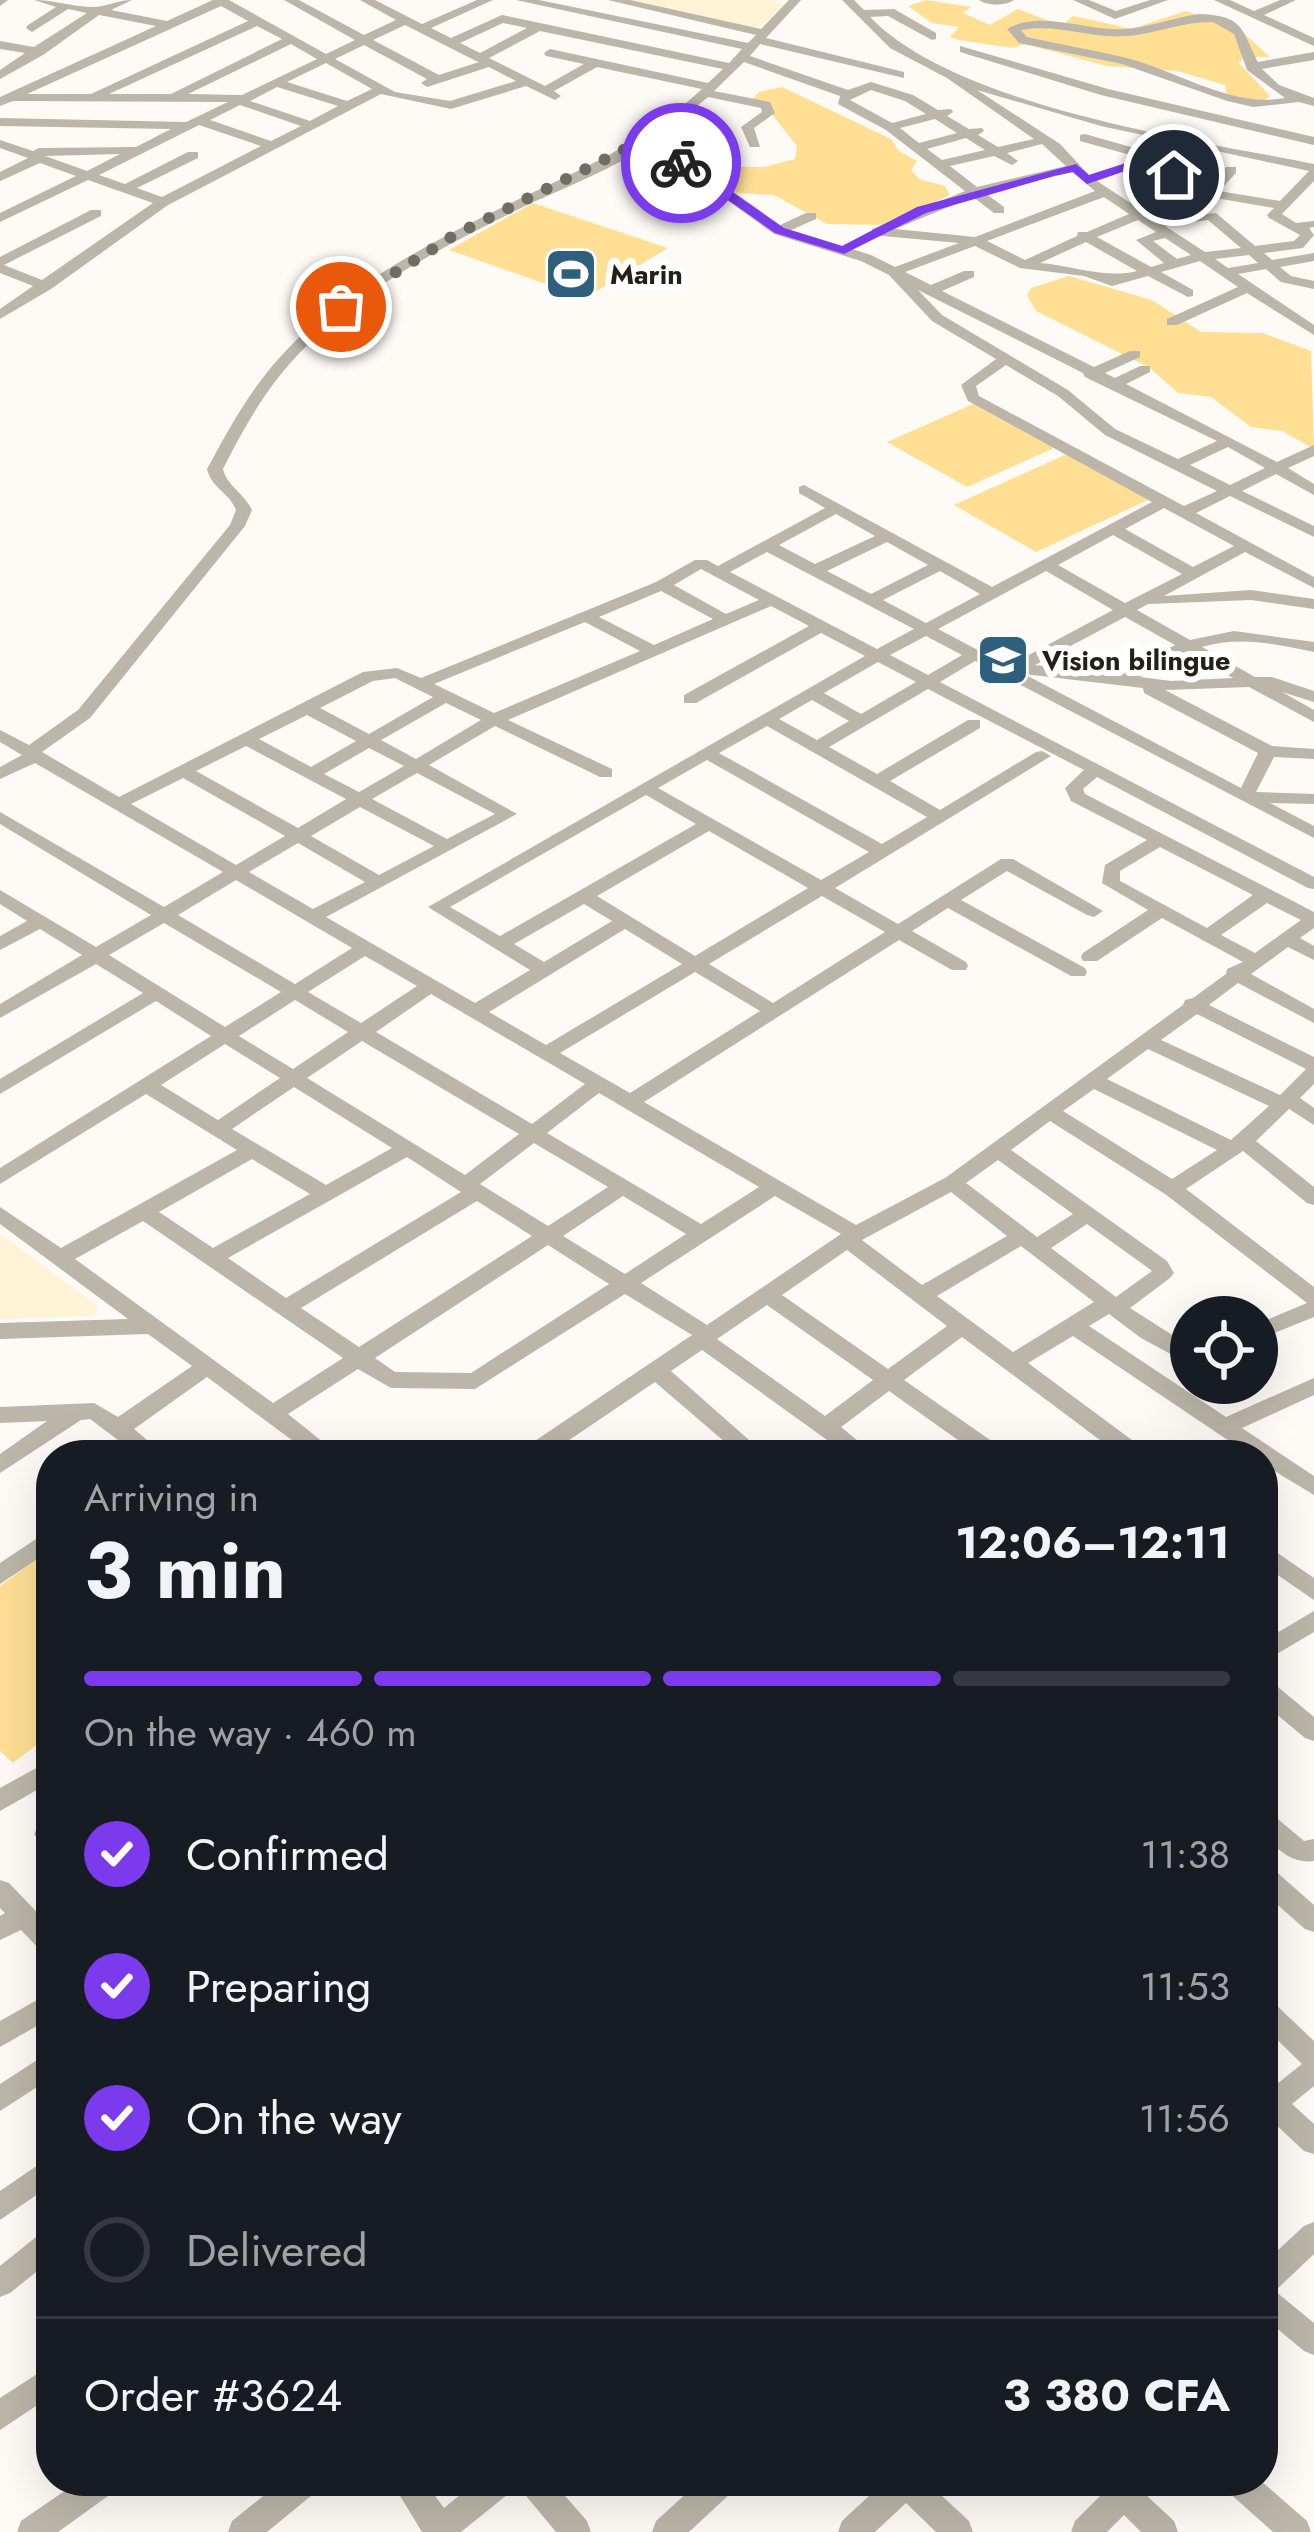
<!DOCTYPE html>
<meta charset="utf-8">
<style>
body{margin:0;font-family:Jost,sans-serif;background:#20242c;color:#f1f3f6;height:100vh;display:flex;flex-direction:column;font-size:45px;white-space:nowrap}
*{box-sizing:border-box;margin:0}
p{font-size:39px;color:#9ea1a6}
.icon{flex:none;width:66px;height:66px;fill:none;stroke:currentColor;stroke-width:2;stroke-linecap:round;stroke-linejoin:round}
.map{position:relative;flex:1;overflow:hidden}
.side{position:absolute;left:36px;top:1440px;width:1242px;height:1056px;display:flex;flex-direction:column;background:#171b24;border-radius:48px;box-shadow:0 12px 48px #0002}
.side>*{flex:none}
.controls{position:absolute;left:1170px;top:1296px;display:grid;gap:24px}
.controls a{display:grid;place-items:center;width:108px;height:108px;border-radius:50%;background:#171b24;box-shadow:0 12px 48px #0002;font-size:60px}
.pin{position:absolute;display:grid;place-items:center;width:102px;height:102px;color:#fff;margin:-51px;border:6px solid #fff;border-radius:50%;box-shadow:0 3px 12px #0007}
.courier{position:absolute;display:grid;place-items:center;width:120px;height:120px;margin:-60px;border:9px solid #7c3aed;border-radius:50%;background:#fff;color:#222;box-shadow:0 3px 15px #0007}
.headline em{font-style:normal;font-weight:700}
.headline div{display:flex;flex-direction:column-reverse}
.headline{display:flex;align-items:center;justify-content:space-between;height:204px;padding:0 48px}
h1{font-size:78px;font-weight:700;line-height:90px}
.bar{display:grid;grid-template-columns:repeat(4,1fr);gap:18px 12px;align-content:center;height:144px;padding:0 48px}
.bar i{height:15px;border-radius:9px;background:#363941}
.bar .selected{background:#7c3aed}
.bar p{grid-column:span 4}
.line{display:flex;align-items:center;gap:30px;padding:0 48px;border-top:3px solid #363941}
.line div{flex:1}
ol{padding:0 48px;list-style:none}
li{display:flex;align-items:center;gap:36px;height:132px}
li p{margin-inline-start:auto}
li .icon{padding:12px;border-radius:50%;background:#7c3aed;color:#fff;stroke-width:4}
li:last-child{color:#9ea1a6}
li i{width:66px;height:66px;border:6px solid #363941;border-radius:50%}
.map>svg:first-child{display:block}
</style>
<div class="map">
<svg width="1314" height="2532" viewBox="0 0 1314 2532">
<rect width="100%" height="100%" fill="#fefbf6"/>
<g fill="#fff3d6">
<path d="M621 0H779L776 3 784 5 756 30Z"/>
<path d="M0 1234 98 1306 93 1316 0 1319Z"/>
</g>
<g fill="#fedf94">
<path d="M926 0 971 7 963 13 990 25 1018 9 1062 26 1073 16 1132 29 1186 11 1239 29 1270 57H1245L1239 63 1270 96 1257 106 1227 98 1225 85 1177 71 1107 66 1025 44 1012 48 959 40 950 37 959 27 932 23 908 6Z"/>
<path d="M782 87 891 139 899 151 917 161 911 170 919 179 945 186 950 195 885 225 827 224 774 195 737 193 715 181 725 167H764L795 159 797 146 771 113 751 101 759 92Z"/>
<path d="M533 203 668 248 585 298 449 250Z"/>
<path d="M1069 276 1152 300 1201 332 1263 333 1311 351 1314 449 1282 431 1251 427 1211 397 1178 393 1150 368 1036 311 1027 295 1031 288Z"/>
<path d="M973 404 1054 448 967 487 887 442Z"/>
<path d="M1067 454 1150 499 1036 552 954 505Z"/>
<path d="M51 1549V1734L13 1763 0 1751V1586Z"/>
</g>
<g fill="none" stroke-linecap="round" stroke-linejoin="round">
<g fill="#bbb6a9" fill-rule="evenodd">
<path d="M0 0H8L0 6Z"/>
<path d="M34 0C54 0 74 7 93 7 106 7 118 0 132 0L111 10 167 21 213 0H229L326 54 355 40 284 0H299L364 35 396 20 360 0H375L422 24 477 0H493L431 28 451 38 502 15 729 63 742 49 516 0H539L748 43 756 35 608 0H630L761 29 789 0H801L766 38 904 72V78L760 44 750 56 848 90 871 82 913 95 938 110 951 109 953 112 947 116 969 129 982 128 984 131 978 135 998 147 1034 139 947 78 890 48 842 0H854L864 10 894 9 936 33V39L932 40 888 16 870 17C957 107 1191 139 1314 164V181L1282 214 1296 223 1314 221V227L1309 228 1314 235 1303 248 1264 253 1272 260 1314 253V261L1280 267 1291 276 1314 281V289L1281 282 1266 269 1238 274 1314 325V335L1247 293 1177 325H1167V319L1238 287 1200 261 1161 272 1193 290V296L1188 297 1148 276 1112 286 1084 276 1020 268 975 246 905 272 931 285 964 271H974V277L942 291 1094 367 1130 351H1140V357L1105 373 1115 378 1140 366H1150V372L1126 384 1277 462 1314 445V456L1288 468 1314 484V495L1276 474 1242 491 1314 526V537L1230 496 1196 513 1314 577V588L1245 552 1164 596 1251 590 1314 599V609L1251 600 1148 604 1137 610 1190 640 1234 631 1314 642V652C1277 644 1239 636 1202 647L1255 677H1272L1314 691V702L1282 692 1314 710V722L1249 687 1165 690 1272 746 1314 749V759L1274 757 1256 792 1314 794V804L1270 803 1314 826V838L975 661 940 682 1314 877V889L1308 888 1097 777 1083 789 1085 794 1314 912V928L1300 938 1314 946V960L1288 947 1251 974 1314 1009V1023L1238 983 1209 1005 1314 1057V1084L1300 1098 1314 1108V1125L1289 1109 1256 1141 1314 1187V1205L1307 1203 1243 1151 1186 1189 1314 1287V1317L1257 1340V1324L1307 1303 1165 1194 1050 1121 1011 1150 1167 1261 1174 1273 1170 1278 1130 1308 1191 1347V1365L1141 1338 1109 1314 1089 1326 1226 1417 1314 1378V1395L1242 1428 1314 1476V1495L1263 1464V1455H1250L1073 1336 1028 1363 1144 1449 1147 1455H1120L962 1337 904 1380 1003 1449 1006 1455H979L889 1391 841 1427 875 1455H848L702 1350 671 1371 766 1455H740L655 1382 547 1455H520L523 1449 692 1335 625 1294 475 1389 391 1388 358 1369 288 1414 339 1455H312L207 1377 134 1429 165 1455H138L90 1419 81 1420 0 1473V1454L47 1421 0 1423V1407L94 1403 118 1417 192 1366 148 1334 0 1339V1323L128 1319 0 1224V1207L61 1248 237 1150 146 1094 0 1184V1168L211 1036 156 1001 0 1094V1079L143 993 96 964 0 1018V1004L82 955 40 929 0 950V936L27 921 0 904V890L96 947 151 915 0 824V812L164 907 223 872 35 763 0 779V767L22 755 0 742V730L29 745 78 710 230 525 236 510C229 492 212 489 207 469 225 436 242 404 265 375 329 294 423 246 513 202 586 167 642 144 702 89L597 67 554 91 561 96 555 100 526 86 451 109 381 94 168 205 51 289 0 319V309L33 286 0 273V257L91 210H101V216L4 265 42 280 153 203 88 180 0 222V213L76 176 40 163 0 181V172L28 158 0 148V140L33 151 39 148 136 147 171 129 0 126V118L186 122 228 102 13 101 0 106V97L156 26 99 15 43 55 0 79V70L25 53 0 49V41L34 47 87 13 68 9 32 32 26 28 28 25 56 7ZM221 6 248 21 91 94H27ZM503 23 527 28 480 53 460 43ZM405 25 476 61 479 62 439 75 373 40ZM257 26 282 39 171 94H109ZM540 31 723 69 708 83 550 49 544 53 546 56 584 64 545 86 489 58ZM291 44 317 59 242 95 188 94ZM364 45 427 79 421 83 427 87 489 67 516 81 450 101 395 92 335 59ZM744 62 840 96 838 104 886 130 965 191 872 229V235L959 243 895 267 871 255 791 230 816 219V213H806L780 225 658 138 708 97 761 108 762 112 741 127 750 147H760L754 128 775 113 770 102 714 91ZM326 63 372 89 347 101 287 82ZM277 87 338 106 310 121 250 101ZM871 90 905 101 926 114 892 123 850 100ZM977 90 1101 126 1309 171 1280 201 1219 191 1236 173V167H1226L1222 173 1085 134 1080 135V141L1141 158 1089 175 1060 144ZM240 105 301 126 271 141 210 120ZM935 119 957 133 919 143 900 128ZM199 125 261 146 162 197 137 188 198 158V152H188L125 184 99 175ZM966 138 985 150 942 160 927 149ZM650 144 774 234 861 261 889 275 932 321 996 359 961 385 968 401 1152 502 992 587 804 485 799 487V493L825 508 718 566 707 560H695L656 582 421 678 397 668 363 672 119 797 42 752 90 718 245 526 252 510C244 493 227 486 223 469 238 439 254 410 274 383 337 300 436 250 527 205 569 186 612 169 650 144ZM1042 144 1066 166 977 187 950 166 994 156 1012 165 1018 161 1007 153ZM120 154 87 171 45 156ZM1153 161 1175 167 1145 185V191H1155L1186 171 1216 179 1206 189 1174 188 1167 192 1174 196 1210 197 1274 208 1267 215 1269 218 1300 235 1294 241 1255 246 1216 213 1155 219 1097 181ZM1072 172 1095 191 975 237 895 229 973 197 994 213H1004V207L985 193ZM1104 197 1129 214 1087 232H1078L1077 236 1025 260 987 241ZM1138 220 1156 232 1136 240 1164 263 1151 267 1097 237ZM1208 220 1241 248 1205 252 1165 226ZM1165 238 1191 255 1177 259 1153 241ZM1086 242 1137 271C1107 279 1073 266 1040 263ZM1249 255 1258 263 1228 268 1215 259ZM918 290 1083 373 1085 377 1217 441 1178 459 1115 429 1068 390 942 315ZM1006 365 1058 396 1105 435 1217 491 1184 506 979 396 976 386ZM1228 447 1265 468 1230 485 1190 465ZM1164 508 1234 546 1193 567 1125 529ZM836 514 875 536 815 564 779 545ZM1113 535 1182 574 1125 603 1058 565ZM887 542 928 565 871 594 827 571ZM767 552 914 629 877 649 730 572ZM701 569 759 600 726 614 674 585ZM940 571 980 594 926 623 883 600ZM1046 571 1113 610 1008 666 938 629ZM661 591 713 619 654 645 599 617ZM771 606 809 626 684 695V703H696L821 633 865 656 428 907 530 970 475 1003 326 917 517 814 429 765 495 726 600 777H612V769L508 720ZM1125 617 1175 645 1120 675 1035 665ZM585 622 640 651 494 713 434 684ZM926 636 962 655 928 675 890 655ZM1187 652 1233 678 1171 681 1140 677ZM878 662 916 682 861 714 824 693ZM1024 674 1143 688 1144 693 1258 753 1241 788ZM395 678 433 697 369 734 320 708 373 681ZM928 689 1084 770 1065 788 1071 801 1147 840 1105 865 1102 883 1148 910 1083 953 1081 957 1083 961H1097L1162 918 1243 962 1227 969 1226 974 1193 998 1185 1000 1183 1005 945 1178 856 1225 644 1102 899 940 952 970H966L968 966 966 962 912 931 948 908 1071 976H1085L1087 972 1085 968 961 900 1007 871 1087 915 1094 917 1103 911 1013 859H1001L898 924 835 888 1051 756 1042 751 1036 752 940 810 890 781 980 728V720H968L877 774 829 747ZM812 700 849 721 817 740 779 719ZM446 703 481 720 416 759 381 740ZM307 715 356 741 311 767 259 739ZM767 726 927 817 882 844 719 753ZM246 746 346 799 298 828 196 771ZM369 748 404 766 359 792 324 774ZM707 760 869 852 821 880 658 788ZM417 773 495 814 447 839 372 799ZM183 778 285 836 236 865 131 804ZM646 795 696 824 500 936 450 907ZM360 807 434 846 379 875 311 836ZM709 831 808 888 695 956 597 896ZM298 843 365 882 313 909 249 872ZM1160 847 1253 895 1207 928 1120 881V871ZM236 880 352 948 295 984 178 915ZM822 896 885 932 773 1003 709 964ZM1267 903 1301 920 1255 953 1221 935ZM584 904 612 921 544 962 514 944ZM164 923 281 992 225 1027 109 955ZM625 929 682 964 546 1045 489 1012ZM365 956 417 986 361 1023 308 992ZM695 972 760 1011 630 1093 560 1053ZM431 994 585 1084 532 1124 376 1032ZM295 1000 348 1032 293 1069 239 1036ZM1197 1014 1306 1069 1280 1095 1161 1040ZM362 1041 519 1134 465 1175 307 1078ZM225 1044 280 1078 218 1120 161 1085ZM1148 1049 1269 1106 1231 1140 1107 1079ZM294 1087 392 1148 326 1185 232 1129ZM1094 1089 1217 1150 1172 1179 1063 1111ZM599 1093 759 1187 701 1224 547 1133ZM534 1143 608 1187 548 1226 480 1184ZM407 1157 461 1192 286 1298 228 1258ZM252 1159 310 1194 213 1248 159 1212ZM998 1160 1073 1214 1037 1237 966 1183ZM951 1192 1007 1236 922 1285 862 1240ZM623 1196 686 1234 625 1274 563 1236ZM775 1196 841 1234 707 1325 641 1283ZM477 1201 532 1236 359 1347 301 1308ZM143 1221 343 1358 273 1403 75 1259ZM1087 1224 1151 1270 1152 1271 1116 1297 1051 1248ZM548 1245 609 1284 471 1373 395 1372 375 1358ZM1021 1246 1094 1302 1013 1352 937 1296ZM847 1250 947 1326 888 1369 782 1295ZM767 1305 873 1380 825 1416 717 1339Z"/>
<path d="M979 0H1014C1006 6 987 6 979 0Z"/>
<path d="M1073 0H1089L1116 11 1150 0H1168L1115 19Z"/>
<path d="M1214 0H1230L1254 11 1280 0H1296L1264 15 1314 38V46Z"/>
<path d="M1199 14C1244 16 1241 28 1258 62L1314 52V60L1262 69 1279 85 1314 98V106L1299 102 1253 107 1227 101 1122 64 1019 43 1007 29C1037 11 1079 28 1112 29 1142 31 1170 18 1199 14ZM1213 22 1234 34 1247 70 1285 98C1231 108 1180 72 1130 59 1096 50 1061 45 1027 37L1021 30C1056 23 1091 39 1127 36 1156 34 1183 21 1213 22Z"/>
<path d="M960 46 1108 89 1314 137V145L1101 95 960 52Z"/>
<path d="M51 1529V1550L0 1584V1563Z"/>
<path d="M1263 1543 1314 1578V1600L1263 1565Z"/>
<path d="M1314 1611V1632L1263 1662V1641Z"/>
<path d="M1263 1679 1272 1682 1314 1717V1741L1305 1738 1263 1703Z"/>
<path d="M51 1760V1782L0 1811V1788Z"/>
<path d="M1263 1811 1272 1814 1304 1841 1314 1839V1861C1291 1864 1280 1850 1263 1836Z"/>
<path d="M47 1824 51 1825V1849L42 1846 34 1834 38 1827Z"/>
<path d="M1263 1865 1272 1868 1314 1905V1932L1305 1929 1263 1892Z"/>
<path d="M0 1880 9 1883 51 1927V1955L42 1952 21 1930 0 1940V1916L5 1913 0 1908Z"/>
<path d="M51 1992V2018L0 2047V2021Z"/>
<path d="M1263 1997 1272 2001 1314 2041V2086L1292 2104 1314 2124V2154L1304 2151 1272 2121 1263 2124V2095L1302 2064 1263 2026Z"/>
<path d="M51 2051V2078L0 2111V2084Z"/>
<path d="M51 2156V2185L0 2220V2191Z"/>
<path d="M1314 2222V2254L1275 2291 1314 2323V2355L1304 2351 1263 2317V2264L1304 2226Z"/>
<path d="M51 2229V2260L10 2293 0 2297V2266L41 2233Z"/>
<path d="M51 2365V2396L0 2430V2398Z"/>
<path d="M79 2481H119L115 2491 58 2532H17L21 2521Z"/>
<path d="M282 2481H321L317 2491 267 2532H228L232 2521Z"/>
<path d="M391 2481H424L444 2508 477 2481H516L512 2491 461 2532H422Z"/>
<path d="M518 2481H552L587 2521 591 2532H556L522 2491Z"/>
<path d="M700 2481H737L733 2491 689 2532H652L656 2521Z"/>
<path d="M748 2481H786L782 2491 771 2496 752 2491Z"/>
<path d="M885 2481H926L969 2521 973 2532H936L906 2503 875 2532H838L842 2521Z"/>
<path d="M1095 2481H1152L1145 2494 1174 2521 1178 2532H1141L1124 2515 1107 2532H1071L1075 2521 1102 2494Z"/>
<path d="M1223 2481H1261L1307 2521 1311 2532H1273L1227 2491Z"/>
</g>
</g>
<path fill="#7c3aed" d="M1148 156 1187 169 1174 179 1168 175 1172 170 1148 163 1087 184 1073 172 1054 176 926 213 844 254 775 233 675 163 686 160 784 228 842 246 917 207 1076 164 1089 175Z"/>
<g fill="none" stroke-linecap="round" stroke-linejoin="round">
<path stroke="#706d64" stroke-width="12" stroke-dasharray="0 21.6" d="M341 307 453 236 649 137 681 163"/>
</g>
<defs>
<g id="stadium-square" transform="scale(2.7)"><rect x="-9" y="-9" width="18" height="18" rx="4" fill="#2e5f7d" stroke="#fff"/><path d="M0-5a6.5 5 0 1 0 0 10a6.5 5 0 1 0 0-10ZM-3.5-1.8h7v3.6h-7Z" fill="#fff"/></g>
<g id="school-square" transform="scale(2.7)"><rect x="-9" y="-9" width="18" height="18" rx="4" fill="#2e5f7d" stroke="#fff"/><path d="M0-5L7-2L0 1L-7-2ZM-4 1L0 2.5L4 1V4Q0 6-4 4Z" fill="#fff"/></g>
</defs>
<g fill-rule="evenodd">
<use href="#stadium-square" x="571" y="274"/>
<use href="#school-square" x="1003" y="660"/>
</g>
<g text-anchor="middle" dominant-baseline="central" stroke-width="12" stroke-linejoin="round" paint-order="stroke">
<g font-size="27" font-weight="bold" fill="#242015" stroke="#fff" text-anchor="start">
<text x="610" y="274">Marin</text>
<text x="1042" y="660">Vision bilingue</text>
</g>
</g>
</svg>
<div class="controls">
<a><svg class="icon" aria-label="locate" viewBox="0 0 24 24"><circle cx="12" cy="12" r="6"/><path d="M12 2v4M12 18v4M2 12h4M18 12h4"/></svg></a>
</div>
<div class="pin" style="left:341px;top:307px;background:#ea580c"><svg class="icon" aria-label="bag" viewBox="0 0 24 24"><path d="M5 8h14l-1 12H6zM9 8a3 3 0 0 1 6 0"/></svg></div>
<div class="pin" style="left:1174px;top:175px;background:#1f2937"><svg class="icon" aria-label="home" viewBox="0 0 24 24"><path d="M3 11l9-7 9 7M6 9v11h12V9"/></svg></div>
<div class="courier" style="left:681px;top:163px"><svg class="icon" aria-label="bike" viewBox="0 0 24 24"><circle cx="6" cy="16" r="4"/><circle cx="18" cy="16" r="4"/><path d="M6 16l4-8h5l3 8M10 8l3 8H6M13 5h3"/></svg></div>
<section class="side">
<div class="headline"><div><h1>3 min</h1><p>Arriving in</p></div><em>12:06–12:11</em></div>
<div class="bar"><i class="selected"></i><i class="selected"></i><i class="selected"></i><i></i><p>On the way · 460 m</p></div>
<ol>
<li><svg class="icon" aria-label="check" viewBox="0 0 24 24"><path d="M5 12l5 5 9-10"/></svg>Confirmed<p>11:38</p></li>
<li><svg class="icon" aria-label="check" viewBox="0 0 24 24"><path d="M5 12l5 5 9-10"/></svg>Preparing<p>11:53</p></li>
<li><svg class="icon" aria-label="check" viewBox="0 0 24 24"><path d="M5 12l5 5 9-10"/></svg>On the way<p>11:56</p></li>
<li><i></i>Delivered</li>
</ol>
<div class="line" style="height:156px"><div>Order #3624</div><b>3 380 CFA</b></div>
</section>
</div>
